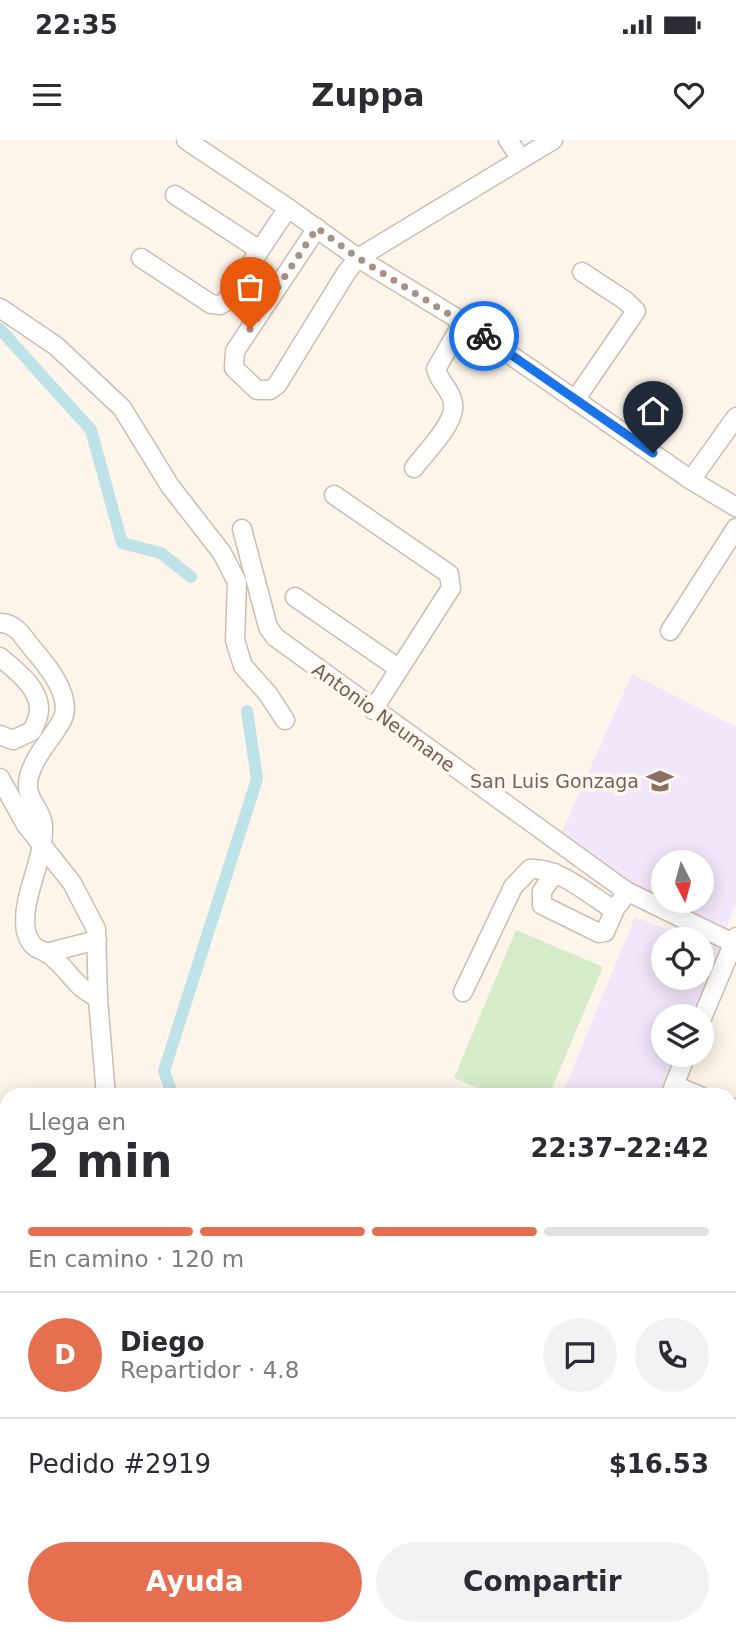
<!DOCTYPE html>
<html lang="es">
<meta charset="utf-8">
<style>
body{margin:0;font-family:"DejaVu Sans",sans-serif;background:#f2f2f3;color:#2b2b33;height:100vh;display:flex;flex-direction:column;font-size:26px;white-space:nowrap}
*{box-sizing:border-box;margin:0}
p{font-size:23px;color:#7c7c81}
.icon{flex:none;width:38px;height:38px;fill:none;stroke:currentColor;stroke-width:2;stroke-linecap:round;stroke-linejoin:round}
.map{position:relative;flex:1;overflow:hidden}
.drawer{position:absolute;left:0px;top:948px;width:737px;height:548px;display:flex;flex-direction:column;background:#fff;border-radius:21px 21px 0 0;box-shadow:0 4px 18px #0003}
.drawer>*{flex:none}
.needle{width:46px;rotate:174deg}
.buttons{position:absolute;left:651px;top:710px;display:grid;gap:14px}
.buttons a{display:grid;place-items:center;width:63px;height:63px;border-radius:50%;background:#fff;box-shadow:0 4px 18px #0003;font-size:35px}
.pin{position:absolute;display:grid;place-items:center;width:60px;height:60px;color:#fff;margin:-72px -30px;border-radius:50% 50% 50% 0;rotate:-45deg;box-shadow:0 0 7px #0007}
.pin .icon{rotate:45deg}
.courier{position:absolute;display:grid;place-items:center;width:70px;height:70px;margin:-35px;border:5px solid #1a73e8;border-radius:50%;background:#fff;color:#222;box-shadow:0 2px 9px #0007}
.headline em{font-style:normal;font-weight:800}
.headline div{display:flex;flex-direction:column-reverse}
.headline{display:flex;align-items:center;justify-content:space-between;height:119px;padding:0 28px}
h1{font-size:46px;font-weight:800;line-height:52px}
.bar{display:grid;grid-template-columns:repeat(4,1fr);gap:10px 7px;align-content:center;height:84px;padding:0 28px}
.bar i{height:9px;border-radius:5px;background:#e1e1e2}
.bar .active{background:#e66f4f}
.bar p{grid-column:span 4}
.line{display:flex;align-items:center;gap:18px;padding:0 28px;border-top:2px solid #e1e1e2}
.line div{flex:1}
.round{display:grid;place-items:center;flex:none;width:74px;height:74px;border-radius:37px;background:#f2f2f3}
.cta{display:flex;gap:14px;margin-top:auto;padding:14px 28px}
.cta a{flex:1;height:80px;border-radius:42px;background:#e66f4f;color:#fff;font-size:28px;font-weight:800;line-height:80px;text-align:center}
.cta a+a{background:#f2f2f3;color:#2b2b33}
.status{display:flex;justify-content:space-between;align-items:center;height:49px;padding:0 35px;background:#fff;direction:ltr}
.status svg{height:19px;fill:currentColor}
header{display:flex;justify-content:space-between;align-items:center;height:91px;padding:0 28px;background:#fff;font-size:32px;font-weight:800}
.map>svg:first-child{display:block}
</style>
<div class="status"><b>22:35</b><svg viewBox="0 0 49 12"><path d="M0 12V9h3v3zM5 12V6h3v6zM10 12V3h3v9zM15 12V0h3v12zM26 1h20v11H26zM47 4h2v5h-2z"/></svg></div>
<header><svg class="icon" aria-label="menu" viewBox="0 0 24 24"><path d="M4 6h16M4 12h16M4 18h16"/></svg>Zuppa<svg class="icon" aria-label="heart" viewBox="0 0 24 24"><path d="M12 20l-8-8c-3-5 5-10 8-4 3-6 11-1 8 4z"/></svg></header>
<div class="map">
<svg width="736" height="1496" viewBox="0 0 736 1496">
<defs>
<pattern id="industrial-furrows" width="10" height="10" patternUnits="userSpaceOnUse" patternTransform="scale(1.75)"><rect width="10" height="10" fill="#eee8e3"/><path d="M-1 1l2-2M0 10L10 0M9 11l2-2" fill="none" stroke="#c6bfba"/></pattern>
<pattern id="grass-dots" width="8" height="8" patternUnits="userSpaceOnUse" patternTransform="scale(1.75)"><rect width="8" height="8" fill="#d6ebc7"/><path d="M2 2h.1M6 6h.1" fill="none" stroke="#b2c1a4" stroke-width="1.8" stroke-linecap="round"/></pattern>
<pattern id="water-ripples" width="26" height="14" patternUnits="userSpaceOnUse" patternTransform="scale(1.75)"><rect width="26" height="14" fill="#bde2e7"/><path d="M2 4q2-2 4 0t4 0M15 11q2-2 4 0t4 0" fill="none" stroke="#9ebabd"/></pattern>
</defs>
<rect width="100%" height="100%" fill="#fdf5ea"/>
<g fill="#f5e7d8">
<path d="M730 1134 736 1138V1234L730 1233Z"/>
<path d="M730 1268 736 1269V1496H636L637 1489H730Z"/>
<path d="M321 1489H493V1496H330Z"/>
</g>
<path fill="url(#industrial-furrows)" d="M0 1157 7 1161V1299L0 1297Z"/>
<g fill="#f2e6fa">
<path d="M632 534 736 587V762L725 791 666 761H702V723H663V760L633 745 561 694Z"/>
<path d="M635 777 696 800H663V838H702V802L719 809 691 877H663V915H675L658 955H562Z"/>
</g>
<path fill="url(#grass-dots)" d="M202 1489H248L250 1496H205Z"/>
<path fill="#d6ebc7" d="M516 790 603 827 549 955H495L454 938Z"/>
<path fill="url(#water-ripples)" stroke="#a3d2d9" stroke-width="2" d="M0 1330 7 1332V1489H202L205 1496H0Z"/>
<g fill="none" stroke-linecap="round" stroke-linejoin="round">
<g stroke="#bde2e7" stroke-width="12">
<path d="M0 189 91 290 122 403 161 413 191 437"/>
<path d="M173 956 164 931 257 639 247 571"/>
</g>
<g stroke="#cfbdae" stroke-width="21">
<g id="minor">
<path d="M186 0 288 68 358 118 463 182 691 340 736 367"/>
<path d="M508 0 521 19"/>
<path d="M175 55 258 109"/>
<path d="M317 88 235 211 234 228 257 250H270L277 245 346 133 358 118 553 0"/>
<path d="M141 118 211 164 220 165 225 162 288 68"/>
<path d="M0 168 56 206 122 268 170 346 222 413 237 442 235 500 243 526 268 554 285 580"/>
<path d="M575 260 636 171 626 161 582 132"/>
<path d="M414 328C425 313 457 282 453 263 451 249 440 244 436 229L463 182"/>
<path d="M691 340 736 277"/>
<path d="M334 355 449 434 451 448 373 570"/>
<path d="M242 389 268 487 275 497 626 751 733 803"/>
<path d="M295 457 398 528"/>
<path d="M0 483C15 482 23 497 32 508 47 525 75 559 61 582 50 601 34 616 29 637 23 659 43 669 43 687 45 721 20 758 26 791 27 795 30 802 33 805 37 810 42 810 47 813 61 822 69 836 81 847 86 851 93 855 98 859"/>
<path d="M670 491 736 388"/>
<path d="M0 517C15 530 40 548 39 570 39 576 35 585 32 591L13 600 0 595"/>
<path d="M0 638 26 685 72 743 96 789 98 859 106 956"/>
<path d="M555 733 542 751V765L599 793 605 792 616 767"/>
<path d="M46 813 97 800"/>
<path d="M463 852 513 747 530 729C558 727 587 753 611 768L620 763 626 751"/>
<path d="M702 878 736 797"/>
<path d="M674 945 700 956"/>
<path d="M670 956 686 915"/>
<path d="M730 967 736 969"/>
<path d="M730 1041 736 1043"/>
<path d="M730 1121 736 1124"/>
<path d="M730 1199H736"/>
<path d="M0 1283 2 1295 0 1299"/>
<path d="M730 1289H736"/>
<path d="M730 1345 736 1324"/>
<path d="M730 1410 736 1412"/>
<path d="M264 1489 265 1496"/>
<path d="M393 1489 401 1496"/>
<path d="M506 1489 507 1496"/>
<path d="M603 1496 604 1489"/>
<path d="M663 1496 664 1489"/>
</g>
</g>
<g stroke="#d9d1cd" stroke-width="26">
<g id="major">
<path d="M0 1115 7 1117"/>
<path d="M730 1252H736"/>
</g>
</g>
<use href="#minor" stroke="#fff" stroke-width="18"/>
<use href="#major" stroke="#fbd9a3" stroke-width="23"/>
</g>
<g fill="none" stroke-linecap="round" stroke-linejoin="round">
<path stroke="#a79183" stroke-width="7" stroke-dasharray="0 12.6" d="M250 189 317 88 358 118 484 196"/>
<path stroke="#1a73e8" stroke-width="9" d="M484 196 653 313"/>
</g>
<defs>
<g id="school-bare" transform="scale(2.1)"><path d="M0-5L7-2L0 1L-7-2ZM-4 1L0 2.5L4 1V4Q0 6-4 4Z" fill="#8d6e63" stroke="#fff9f1" stroke-width="2.5" paint-order="stroke"/></g>
</defs>
<g fill-rule="evenodd">
<use href="#school-bare" x="660" y="641"/>
</g>
<g text-anchor="middle" dominant-baseline="central" stroke-width="7" stroke-linejoin="round" paint-order="stroke">
<g font-size="19" fill="#785b4c" stroke="#fff9f1">
<text transform="translate(384 577) rotate(36)">Antonio Neumane</text>
</g>
<g font-size="19" fill="#785e54" stroke="#fff9f1" text-anchor="end">
<text x="639" y="641">San Luis Gonzaga</text>
</g>
</g>
</svg>
<div class="buttons">
<a><svg class="needle" viewBox="-14 -14 28 28"><path d="M0-13l5 13h-10z" fill="#e53935"/><path d="M0 13l5-13h-10z" fill="#7c7c81"/></svg></a>
<a><svg class="icon" aria-label="locate" viewBox="0 0 24 24"><circle cx="12" cy="12" r="6"/><path d="M12 2v4M12 18v4M2 12h4M18 12h4"/></svg></a>
<a><svg class="icon" aria-label="layers" viewBox="0 0 24 24"><path d="M12 4l9 5-9 5-9-5zM3 14l9 5 9-5"/></svg></a>
</div>
<div class="pin" style="left:250px;top:189px;background:#ea580c"><svg class="icon" aria-label="bag" viewBox="0 0 24 24"><path d="M5 8h14l-1 12H6zM9 8a3 3 0 0 1 6 0"/></svg></div>
<div class="pin" style="left:653px;top:313px;background:#1f2937"><svg class="icon" aria-label="home" viewBox="0 0 24 24"><path d="M3 11l9-7 9 7M6 9v11h12V9"/></svg></div>
<div class="courier" style="left:484px;top:196px"><svg class="icon" aria-label="bike" viewBox="0 0 24 24"><circle cx="6" cy="16" r="4"/><circle cx="18" cy="16" r="4"/><path d="M6 16l4-8h5l3 8M10 8l3 8H6M13 5h3"/></svg></div>
<section class="drawer">
<div class="headline"><div><h1>2 min</h1><p>Llega en</p></div><em>22:37–22:42</em></div>
<div class="bar"><i class="active"></i><i class="active"></i><i class="active"></i><i></i><p>En camino · 120 m</p></div>
<div class="line" style="height:126px"><b class="round" style="background:#e66f4f;color:#fff">D</b><div><b>Diego</b><p>Repartidor · 4.8</p></div><a class="round"><svg class="icon" aria-label="chat" viewBox="0 0 24 24"><path d="M4 5h16v11H9l-5 4z"/></svg></a><a class="round"><svg class="icon" aria-label="phone" viewBox="0 0 24 24"><path d="M5 4h4l2 5-3 2q2 4 5 5l2-3 5 2v4C11 20 4 13 5 4z"/></svg></a></div>
<div class="line" style="height:91px"><div>Pedido #2919</div><b>$16.53</b></div>
<div class="cta"><a>Ayuda</a><a>Compartir</a></div>
</section>
</div>
